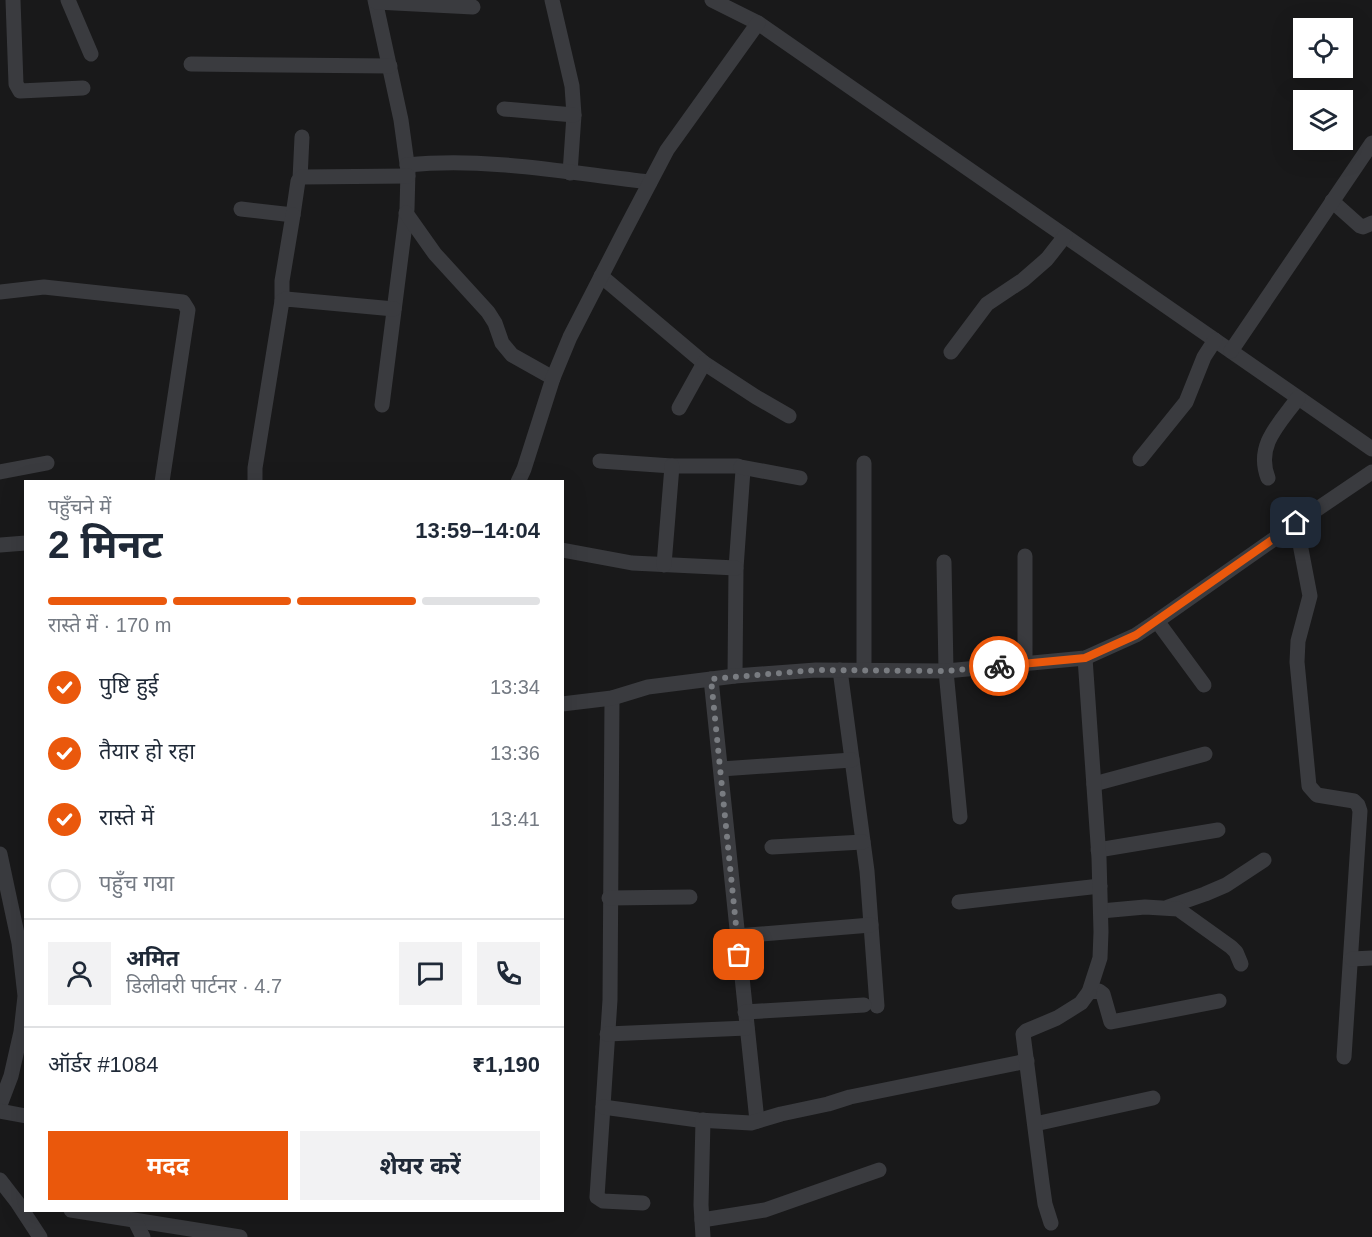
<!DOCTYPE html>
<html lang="hi">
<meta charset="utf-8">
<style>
body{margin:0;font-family:Helvetica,"Noto Sans Devanagari",sans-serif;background:#f2f2f3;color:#1f2937;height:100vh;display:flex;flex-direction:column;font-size:22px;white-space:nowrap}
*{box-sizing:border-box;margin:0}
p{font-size:20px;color:#747a83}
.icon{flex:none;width:33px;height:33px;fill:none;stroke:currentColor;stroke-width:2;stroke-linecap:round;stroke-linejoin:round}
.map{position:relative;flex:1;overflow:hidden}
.panel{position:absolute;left:24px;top:480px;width:540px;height:732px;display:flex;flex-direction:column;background:#fff;border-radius:0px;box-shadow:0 6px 24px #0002}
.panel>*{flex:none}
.buttons{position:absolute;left:1293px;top:18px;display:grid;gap:12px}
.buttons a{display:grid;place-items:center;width:60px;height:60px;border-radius:0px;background:#fff;box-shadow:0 6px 24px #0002;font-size:30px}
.pin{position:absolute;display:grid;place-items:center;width:51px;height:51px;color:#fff;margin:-26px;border-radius:12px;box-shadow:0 3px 9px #0006}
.courier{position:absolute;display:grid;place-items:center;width:60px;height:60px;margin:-30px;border:4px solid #ea580c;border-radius:50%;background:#fff;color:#222;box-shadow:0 2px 8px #0007}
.headline em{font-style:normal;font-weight:700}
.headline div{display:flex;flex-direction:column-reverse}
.headline{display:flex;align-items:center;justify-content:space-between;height:102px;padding:0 24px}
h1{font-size:39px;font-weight:700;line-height:45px}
.bar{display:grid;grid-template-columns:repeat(4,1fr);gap:9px 6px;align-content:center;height:72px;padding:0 24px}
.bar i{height:8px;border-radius:4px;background:#e0e1e3}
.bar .active{background:#ea580c}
.bar p{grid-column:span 4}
.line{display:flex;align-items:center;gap:15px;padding:0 24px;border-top:2px solid #e0e1e3}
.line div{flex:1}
.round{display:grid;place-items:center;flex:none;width:63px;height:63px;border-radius:0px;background:#f2f2f3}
ol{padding:0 24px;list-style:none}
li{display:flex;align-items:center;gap:18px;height:66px}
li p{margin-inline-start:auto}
li .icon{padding:6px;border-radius:50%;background:#ea580c;color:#fff;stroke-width:4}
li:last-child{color:#747a83}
li i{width:33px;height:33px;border:3px solid #e0e1e3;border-radius:50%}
.button{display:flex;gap:12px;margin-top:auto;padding:12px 24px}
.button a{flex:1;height:69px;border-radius:0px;background:#ea580c;color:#fff;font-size:24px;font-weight:700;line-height:69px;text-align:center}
.button a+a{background:#f2f2f3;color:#1f2937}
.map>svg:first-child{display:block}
</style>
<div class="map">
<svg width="1372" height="1237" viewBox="0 0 1372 1237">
<rect width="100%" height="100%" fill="#19191a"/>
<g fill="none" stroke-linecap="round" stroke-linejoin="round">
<g stroke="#3a3b3f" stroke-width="15">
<path d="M13 0 16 84 20 91 83 88"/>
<path d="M68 0 91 54"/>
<path d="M375 0 401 120 408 171 407 209 382 405"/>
<path d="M552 0 572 86 574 115 570 173"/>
<path d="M712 0 758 23 1372 449"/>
<path d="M376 2 473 7"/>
<path d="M191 64 390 66"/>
<path d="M504 109 574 115"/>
<path d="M407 165C489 157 569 173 650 182"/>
<path d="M300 179 302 137"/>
<path d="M1332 201 1360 226 1363 227 1372 223"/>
<path d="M241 209 293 215 298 181 302 177 408 176"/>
<path d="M406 213 435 254 488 312 495 323 502 343 512 355 553 378"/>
<path d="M601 276 704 363 756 397 789 416"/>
<path d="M0 292 44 287 183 302 188 310 162 482"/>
<path d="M282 301V281L293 215"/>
<path d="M1231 351 1372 143"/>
<path d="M951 352 987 304 1023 280 1047 259 1065 236"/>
<path d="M679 408 704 363"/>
<path d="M1140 459 1186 402 1204 357 1215 340"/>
<path d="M600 461 672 466H738L743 470 736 568 735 676"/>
<path d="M864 463V670"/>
<path d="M741 467 800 478"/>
<path d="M0 472 47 463"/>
<path d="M1268 478C1255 445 1280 423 1298 398"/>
<path d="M255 482V468L282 301 286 299 394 309"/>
<path d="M518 482 524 469 553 378 570 337 625 230 667 150 758 23"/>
<path d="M1296 523 1310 596 1298 641 1297 662 1309 786 1317 795 1354 801 1358 805 1360 811 1344 1057"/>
<path d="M0 545 26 543"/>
<path d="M562 550 632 563 736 568"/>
<path d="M1025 556V664"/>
<path d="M944 562 946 671 960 817"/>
<path d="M664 565 672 466"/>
<path d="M1157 621 1204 685"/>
<path d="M840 670 867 871 877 1006"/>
<path d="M711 679 757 1121"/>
<path d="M612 698 610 1000 597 1197 603 1201 643 1203"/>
<path d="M562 704 612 698 648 687 735 676 816 670 946 671 1085 658 1136 635 1157 621 1304 518 1372 472"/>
<path d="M721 769 852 760"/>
<path d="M1094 784 1205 754"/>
<path d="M772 847 863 842"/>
<path d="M1098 850 1218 830"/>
<path d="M0 854 19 943 25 996 21 1032 11 1076 0 1105"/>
<path d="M609 898 690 897"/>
<path d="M959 902 1100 886"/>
<path d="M1168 907 1205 894 1226 885 1264 860"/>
<path d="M1101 911 1145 907 1178 909 1231 947 1236 952 1241 964"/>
<path d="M737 936 871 925"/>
<path d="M1352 959 1372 958"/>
<path d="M1089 992 1099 991 1103 994 1111 1022 1219 1001"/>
<path d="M745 1012 864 1005"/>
<path d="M607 1034 747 1028"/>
<path d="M603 1107 698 1120 751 1123 781 1114 828 1104 850 1097 1027 1061"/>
<path d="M0 1111 26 1116"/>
<path d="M1035 1124 1153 1098"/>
<path d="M0 1180 17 1202 40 1237"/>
<path d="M71 1210 240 1237"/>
<path d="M702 1220 765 1210 879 1170"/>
<path d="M135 1221 143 1237"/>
<path d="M1051 1223 1045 1204 1042 1183 1023 1034 1026 1031 1057 1018 1081 1003 1089 992 1100 958 1101 932 1099 858 1085 658"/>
<path d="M703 1237 701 1205 703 1120"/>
</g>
</g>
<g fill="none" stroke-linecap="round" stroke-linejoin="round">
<path stroke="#797c81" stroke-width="6" stroke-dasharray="0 10.8" d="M739 955 711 679 816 670 946 671 999 666"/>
<path stroke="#ea580c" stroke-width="8" d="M999 666 1085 658 1136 635 1296 523"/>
</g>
</svg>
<div class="buttons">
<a><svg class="icon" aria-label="locate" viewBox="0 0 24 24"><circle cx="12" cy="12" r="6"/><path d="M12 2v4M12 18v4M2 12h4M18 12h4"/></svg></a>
<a><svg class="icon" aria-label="layers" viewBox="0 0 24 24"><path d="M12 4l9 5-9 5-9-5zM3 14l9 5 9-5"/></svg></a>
</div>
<div class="pin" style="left:739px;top:955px;background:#ea580c"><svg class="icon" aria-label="bag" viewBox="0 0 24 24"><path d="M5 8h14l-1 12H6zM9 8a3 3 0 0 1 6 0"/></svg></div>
<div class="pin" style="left:1296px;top:523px;background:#1f2937"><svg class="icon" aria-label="home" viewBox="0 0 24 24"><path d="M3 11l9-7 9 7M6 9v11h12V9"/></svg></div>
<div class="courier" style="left:999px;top:666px"><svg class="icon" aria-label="bike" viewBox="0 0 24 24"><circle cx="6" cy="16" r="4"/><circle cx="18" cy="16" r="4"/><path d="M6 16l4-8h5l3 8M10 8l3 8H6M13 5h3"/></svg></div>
<section class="panel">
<div class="headline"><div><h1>2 मिनट</h1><p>पहुँचने में</p></div><em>13:59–14:04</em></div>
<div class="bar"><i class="active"></i><i class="active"></i><i class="active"></i><i></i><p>रास्ते में · 170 m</p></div>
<ol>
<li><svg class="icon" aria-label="check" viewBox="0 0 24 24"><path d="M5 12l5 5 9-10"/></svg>पुष्टि हुई<p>13:34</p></li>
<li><svg class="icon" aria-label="check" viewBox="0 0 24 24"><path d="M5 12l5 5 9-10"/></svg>तैयार हो रहा<p>13:36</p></li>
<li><svg class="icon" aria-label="check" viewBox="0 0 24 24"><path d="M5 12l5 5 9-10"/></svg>रास्ते में<p>13:41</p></li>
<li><i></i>पहुँच गया</li>
</ol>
<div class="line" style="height:108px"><a class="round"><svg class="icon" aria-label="person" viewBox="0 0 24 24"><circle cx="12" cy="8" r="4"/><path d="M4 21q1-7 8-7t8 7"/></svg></a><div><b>अमित</b><p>डिलीवरी पार्टनर · 4.7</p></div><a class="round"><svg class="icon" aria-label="chat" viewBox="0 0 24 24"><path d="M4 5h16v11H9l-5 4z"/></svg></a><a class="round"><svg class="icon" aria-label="phone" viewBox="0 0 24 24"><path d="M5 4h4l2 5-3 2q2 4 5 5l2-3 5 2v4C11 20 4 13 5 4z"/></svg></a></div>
<div class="line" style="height:78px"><div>ऑर्डर #1084</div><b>₹1,190</b></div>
<div class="button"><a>मदद</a><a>शेयर करें</a></div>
</section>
</div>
